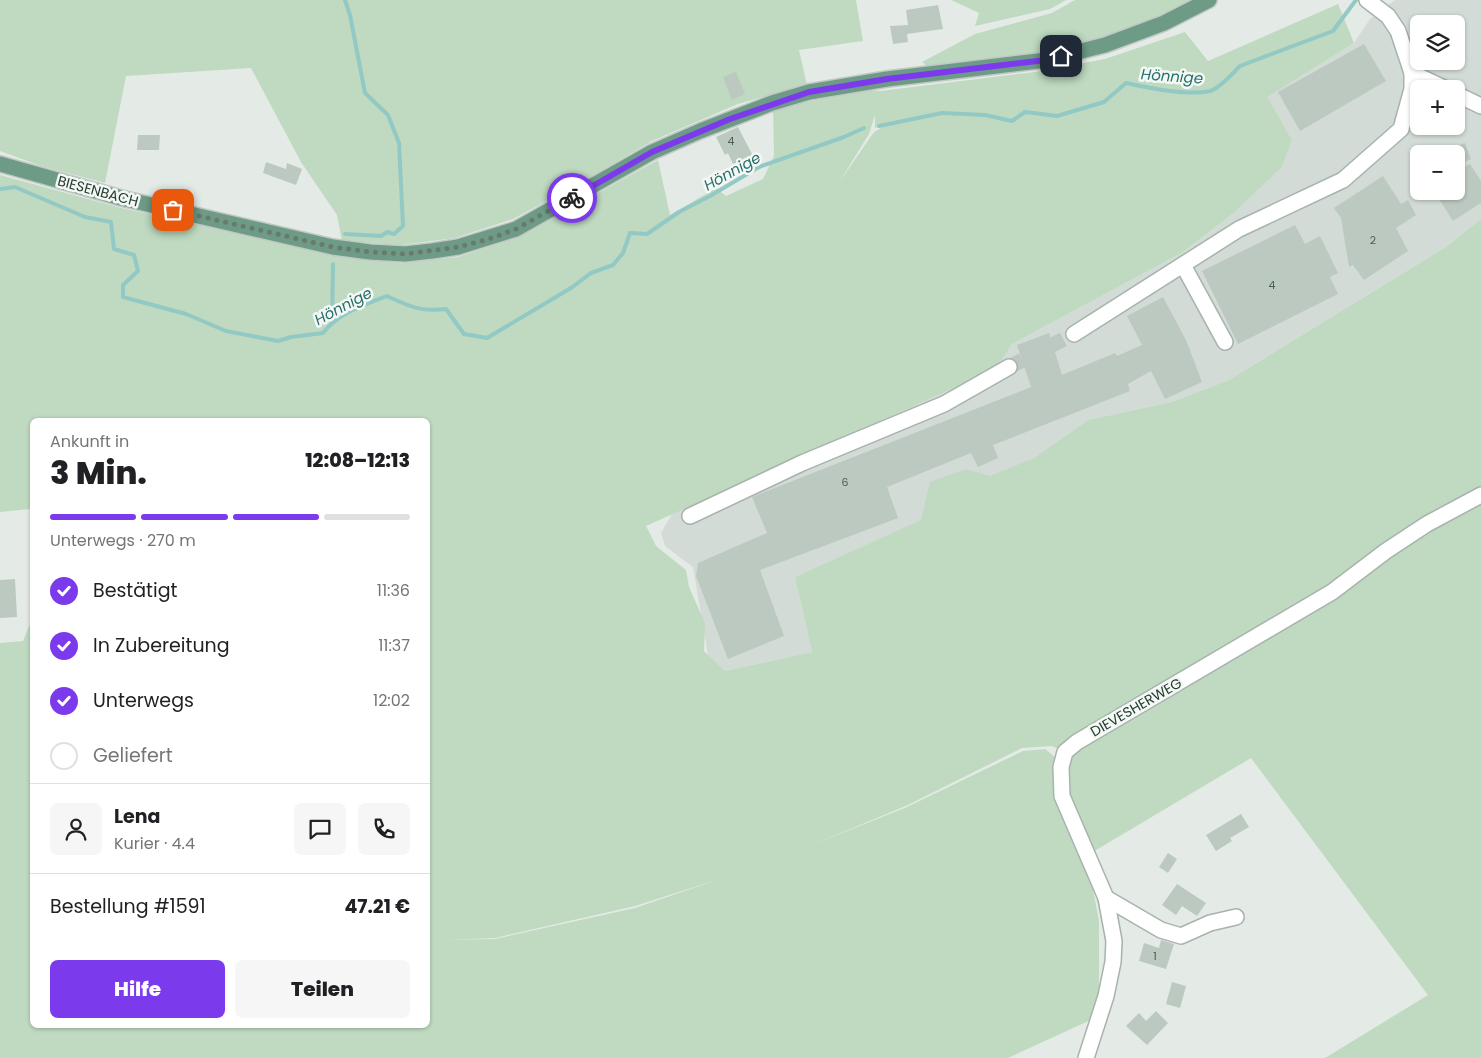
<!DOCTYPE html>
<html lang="de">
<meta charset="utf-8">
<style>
body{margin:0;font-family:Poppins,sans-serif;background:#f6f6f6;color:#202124;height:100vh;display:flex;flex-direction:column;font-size:19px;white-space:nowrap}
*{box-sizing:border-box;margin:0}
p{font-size:16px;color:#757577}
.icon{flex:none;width:28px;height:28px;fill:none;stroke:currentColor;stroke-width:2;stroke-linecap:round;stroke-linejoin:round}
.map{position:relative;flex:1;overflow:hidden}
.side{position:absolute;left:30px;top:418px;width:400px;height:610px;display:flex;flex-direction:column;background:#fff;border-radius:8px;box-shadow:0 1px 4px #0004}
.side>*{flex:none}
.tools{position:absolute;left:1410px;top:15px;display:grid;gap:10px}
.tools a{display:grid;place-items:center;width:55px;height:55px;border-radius:8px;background:#fff;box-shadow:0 1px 4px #0004;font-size:25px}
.pin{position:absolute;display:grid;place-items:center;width:42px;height:42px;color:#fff;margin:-21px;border-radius:10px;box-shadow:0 2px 8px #0006}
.courier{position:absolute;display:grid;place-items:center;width:50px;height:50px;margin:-25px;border:4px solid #7c3aed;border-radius:50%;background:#fff;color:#222;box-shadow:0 1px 6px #0007}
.overview em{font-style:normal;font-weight:800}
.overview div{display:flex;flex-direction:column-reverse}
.overview{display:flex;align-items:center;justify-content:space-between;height:85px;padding:0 20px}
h1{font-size:32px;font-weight:800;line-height:38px}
.bar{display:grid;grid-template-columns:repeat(4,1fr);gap:8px 5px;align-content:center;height:60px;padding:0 20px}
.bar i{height:6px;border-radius:4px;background:#e0e0e0}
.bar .selected{background:#7c3aed}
.bar p{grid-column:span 4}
.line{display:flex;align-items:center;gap:12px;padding:0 20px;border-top:1px solid #e0e0e0}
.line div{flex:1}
.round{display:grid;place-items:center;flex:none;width:52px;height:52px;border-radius:8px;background:#f6f6f6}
ol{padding:0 20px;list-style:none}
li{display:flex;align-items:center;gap:15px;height:55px}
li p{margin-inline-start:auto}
li .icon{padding:5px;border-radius:50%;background:#7c3aed;color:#fff;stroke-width:4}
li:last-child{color:#757577}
li i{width:28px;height:28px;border:2px solid #e0e0e0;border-radius:50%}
.primary-button{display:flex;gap:10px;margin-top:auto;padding:10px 20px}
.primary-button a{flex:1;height:58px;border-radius:8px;background:#7c3aed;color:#fff;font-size:20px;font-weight:800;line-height:58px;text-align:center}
.primary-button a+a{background:#f6f6f6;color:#202124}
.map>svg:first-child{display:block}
</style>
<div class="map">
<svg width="1481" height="1058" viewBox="0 0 1481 1058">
<rect width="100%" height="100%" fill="#e4ebe6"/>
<path fill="#d2dbd5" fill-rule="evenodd" d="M1395 0H1481V219L1446 247 1229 380 1172 402 1088 420 1034 458 990 477 965 469 922 520 795 577 812 652 725 671 708 655 693 567 665 546 661 533 672 514 996 369 1012 344 1183 252 1236 211 1282 167 1292 140 1266 97 1354 43 1370 19ZM1419 24H1456V61H1419ZM1419 89H1456V126H1419ZM1419 154H1456V191H1419Z"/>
<g fill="#bfdac0" fill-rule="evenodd">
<path d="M0 0H856L863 41 799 50 807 85 738 104 652 141 582 182 513 219 455 238 401 245 342 241 337 215 301 162 251 68 126 76 105 183 41 166 0 151Z"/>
<path d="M951 0H1066L1050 9 975 26 979 13Z"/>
<path d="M1075 0H1194C1146 23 1095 43 1042 53 1005 60 966 63 928 67L922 62 975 34 1052 13Z"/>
<path d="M1338 4 1354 43 1267 97 1292 140 1282 167 1236 211 1183 252 1012 344 996 369 646 526 656 546 686 570 689 587 705 623 704 651 725 671 812 652 795 577 921 520 930 482 966 469 990 476 1034 458 1088 420 1172 402 1229 380 1446 247 1481 219V489L1330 589 1065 752 1052 746 1022 748 908 805 812 845 907 807 1023 751 1045 749 1055 757 1060 796 1075 833 1093 890 1099 921V998L1095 1018 1008 1058H0V643L23 641 32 619V1025H428V420H32V510L30 509 0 512V175L121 208 333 254 402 263 458 257 520 236 658 160 670 215 716 188 726 196 763 179 774 156 773 110 811 101 869 90 880 91 1035 72 1105 59 1185 32 1208 61ZM875 115V128L895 120 874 132 840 181 869 134ZM720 879 635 908 495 939 445 940 495 938 635 906Z"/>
<path d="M1481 500V1058H1325L1428 995 1251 758 1091 853C1081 830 1060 796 1065 771 1067 762 1073 754 1079 747L1400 546Z"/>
</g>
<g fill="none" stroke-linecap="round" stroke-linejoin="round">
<g stroke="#92c9c5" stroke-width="4">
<path d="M879 126 942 113 985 115 1012 121 1025 112 1057 116 1104 102 1126 83C1149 88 1187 96 1210 91 1220 88 1233 73 1240 66L1333 31 1356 0"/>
<path d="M0 189 15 187 85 217 111 222 114 249 134 255 138 271 123 285V297L186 314 226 331 278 341 291 337 323 333C338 313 364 305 387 296 411 307 420 312 446 309L464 334 487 338 571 288 591 273 613 265 623 253 630 233 647 234 679 212 710 196 759 167 844 137 864 128"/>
<path d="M345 234 381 236 387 232 394 234 403 226 399 143 388 115 365 93 350 15 345 0"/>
<path d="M332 322 333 264"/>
</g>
</g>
<g fill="#bcc9c1">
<path d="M938 5 943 29 907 34 908 42 893 44 890 26 908 25 906 10Z"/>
<path d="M1364 44 1386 81 1300 131 1278 92Z"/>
<path d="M736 72 745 94 732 100 723 77Z"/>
<path d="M738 127 753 156 734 166 728 153 725 155 716 137Z"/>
<path d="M138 135H160L159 150H137Z"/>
<path d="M1465 143 1471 159 1461 163 1454 147Z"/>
<path d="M266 162 286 169 287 163 302 169 296 185 263 173Z"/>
<path d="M1470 164 1481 181V203L1453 221 1434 191H1456V172Z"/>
<path d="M1383 176 1401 204 1408 200 1416 215 1396 228 1408 251 1364 280 1353 265 1349 267 1341 218 1334 208Z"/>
<path d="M1295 225 1305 244 1320 236 1338 273 1330 277 1338 294 1238 344 1202 271Z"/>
<path d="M1163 297 1186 340 1202 382 1165 399 1151 371 1128 384 1130 391 993 445 998 458 978 467 971 453 887 487 898 518 760 570 784 636 728 659 696 576 698 563 767 533 752 497 1031 387 1017 345 1049 333 1062 375 1115 353 1117 356 1142 345 1127 316Z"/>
<path d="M15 579 17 617 0 618V580Z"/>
<path d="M1241 814 1249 827 1230 838 1232 841 1216 851 1206 835Z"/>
<path d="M1168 853 1177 859 1168 873 1159 867Z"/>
<path d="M1177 884 1206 903 1197 916 1182 906 1176 915 1162 905Z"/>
<path d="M1161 940 1174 944 1166 969 1139 961 1144 943 1159 948Z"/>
<path d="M1172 982 1186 986 1180 1008 1166 1004Z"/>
<path d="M1156 1011 1168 1023 1147 1045 1126 1026 1139 1013 1146 1021Z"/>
</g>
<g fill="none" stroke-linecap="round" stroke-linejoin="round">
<path stroke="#bec8c2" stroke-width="15" stroke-dasharray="15 8" stroke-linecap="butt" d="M1009 367 1074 334"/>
<g stroke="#a7b3ac" stroke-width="18">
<g id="minor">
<path d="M1412 73 1446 89"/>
<path d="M1456 94 1481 106"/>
<path d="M1183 265 1225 342"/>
<path d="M1074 334 1239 229 1343 180 1401 129 1412 89V73L1398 31 1388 16 1367 0"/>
<path d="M690 516 802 463 944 404 1009 367"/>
<path d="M1106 898 1161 930 1181 936 1210 923 1236 917"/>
<path d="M1086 1058 1106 996 1113 962 1114 941 1106 898 1062 796 1061 767 1065 752 1077 742 1332 592 1386 551 1427 524 1481 495"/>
</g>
</g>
<g stroke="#c2c8c5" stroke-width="18">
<path id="major" d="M0 164 121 198 333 247 370 252 405 254 432 251 458 247 516 229 652 152 700 131 772 103 809 92 887 79 1046 60 1105 45 1164 23 1209 0"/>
</g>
<use href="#minor" stroke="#fff" stroke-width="15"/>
<use href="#major" stroke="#6e9b85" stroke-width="15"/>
</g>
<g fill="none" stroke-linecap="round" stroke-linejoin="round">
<path stroke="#687970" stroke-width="5" stroke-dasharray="0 9" d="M173 210 333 247 370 252 405 254 458 247 489 239 516 229 572 198"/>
<path stroke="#7c3aed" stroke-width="6" d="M572 198 652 152 730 119 809 92 887 79 1046 60 1061 56"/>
</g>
<g text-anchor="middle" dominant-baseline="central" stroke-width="5" stroke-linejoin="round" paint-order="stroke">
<g font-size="11" fill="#4b5e54">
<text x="731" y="141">4</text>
<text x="1373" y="240">2</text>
<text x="1272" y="285">4</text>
<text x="845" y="482">6</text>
<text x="1155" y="956">1</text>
</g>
<g font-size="14" fill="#253b30" stroke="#f4f8f5">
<text transform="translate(98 191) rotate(15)">BIESENBACH</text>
<text transform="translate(1136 707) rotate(-30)">DIEVESHERWEG</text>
</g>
<g font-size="15" font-style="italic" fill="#276f6a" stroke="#f4f8f5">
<text transform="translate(1172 76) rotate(4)">Hönnige</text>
<text transform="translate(732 171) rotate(-29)">Hönnige</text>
<text transform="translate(343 306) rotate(-28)">Hönnige</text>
</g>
</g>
</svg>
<div class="tools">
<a><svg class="icon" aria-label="layers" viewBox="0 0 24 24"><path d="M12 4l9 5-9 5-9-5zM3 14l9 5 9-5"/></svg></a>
<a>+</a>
<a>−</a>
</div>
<div class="pin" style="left:173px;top:210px;background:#ea580c"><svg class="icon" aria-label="bag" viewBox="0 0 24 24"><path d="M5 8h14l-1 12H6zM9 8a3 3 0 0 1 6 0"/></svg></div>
<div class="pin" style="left:1061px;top:56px;background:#1f2937"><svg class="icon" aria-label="home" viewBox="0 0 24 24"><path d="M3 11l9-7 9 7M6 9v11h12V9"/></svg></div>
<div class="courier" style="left:572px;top:198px"><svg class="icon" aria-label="bike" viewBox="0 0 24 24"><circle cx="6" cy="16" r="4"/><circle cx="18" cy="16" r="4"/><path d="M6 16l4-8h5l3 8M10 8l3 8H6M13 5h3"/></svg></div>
<section class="side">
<div class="overview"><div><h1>3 Min.</h1><p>Ankunft in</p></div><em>12:08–12:13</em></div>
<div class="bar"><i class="selected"></i><i class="selected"></i><i class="selected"></i><i></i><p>Unterwegs · 270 m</p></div>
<ol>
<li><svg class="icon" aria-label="check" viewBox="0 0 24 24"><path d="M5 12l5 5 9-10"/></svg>Bestätigt<p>11:36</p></li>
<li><svg class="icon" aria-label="check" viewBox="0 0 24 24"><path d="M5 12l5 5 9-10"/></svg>In Zubereitung<p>11:37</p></li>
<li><svg class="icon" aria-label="check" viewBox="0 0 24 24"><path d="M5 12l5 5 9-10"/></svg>Unterwegs<p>12:02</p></li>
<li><i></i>Geliefert</li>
</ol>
<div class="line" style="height:90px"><a class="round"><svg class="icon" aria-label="person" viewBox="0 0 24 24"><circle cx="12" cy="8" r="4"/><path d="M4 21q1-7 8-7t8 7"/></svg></a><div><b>Lena</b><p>Kurier · 4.4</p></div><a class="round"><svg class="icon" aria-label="chat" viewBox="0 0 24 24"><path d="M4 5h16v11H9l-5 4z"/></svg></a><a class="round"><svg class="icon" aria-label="phone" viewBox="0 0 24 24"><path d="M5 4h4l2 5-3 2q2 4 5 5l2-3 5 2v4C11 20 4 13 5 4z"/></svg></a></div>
<div class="line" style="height:65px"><div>Bestellung #1591</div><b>47.21 €</b></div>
<div class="primary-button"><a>Hilfe</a><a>Teilen</a></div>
</section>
</div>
